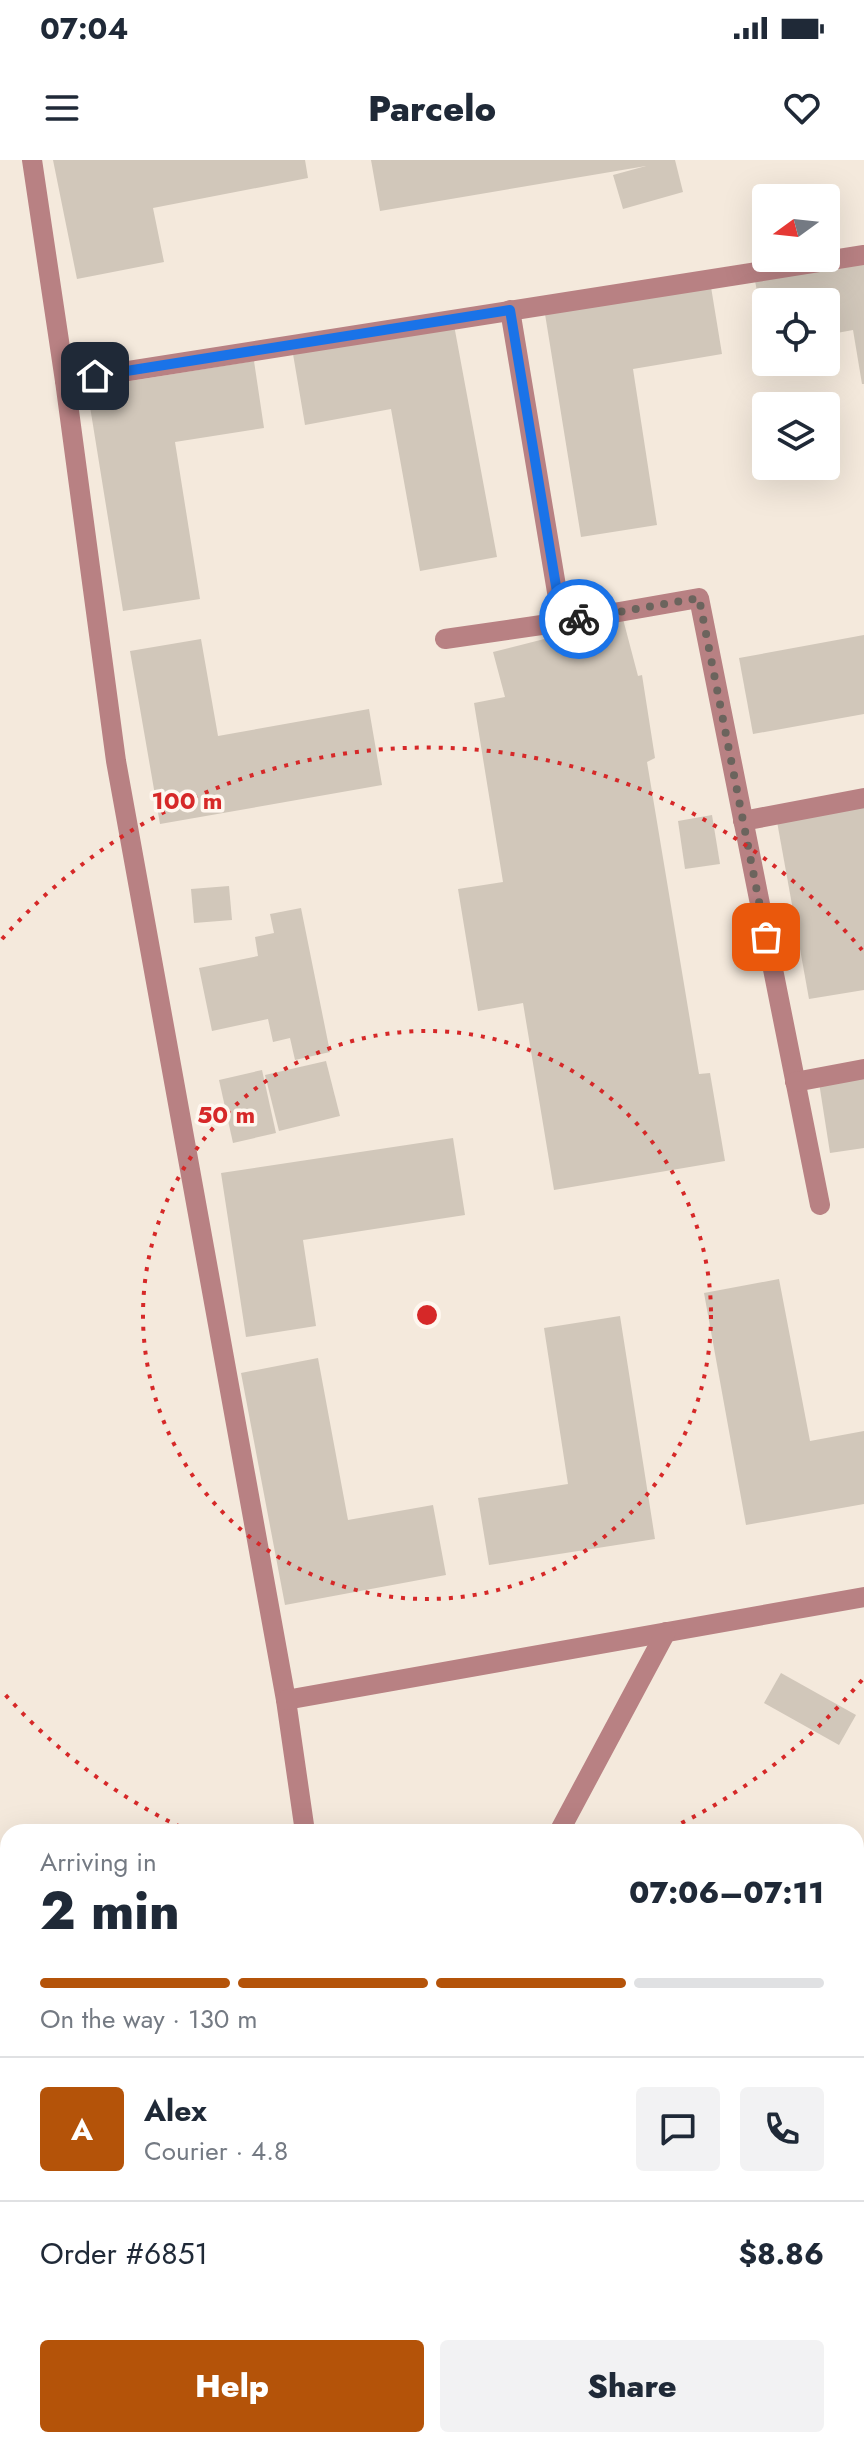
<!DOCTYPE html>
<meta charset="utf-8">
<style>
body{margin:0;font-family:Jost,sans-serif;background:#f2f2f3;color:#1f2937;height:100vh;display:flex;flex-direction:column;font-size:30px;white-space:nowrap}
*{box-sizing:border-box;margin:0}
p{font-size:26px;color:#747a83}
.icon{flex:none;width:44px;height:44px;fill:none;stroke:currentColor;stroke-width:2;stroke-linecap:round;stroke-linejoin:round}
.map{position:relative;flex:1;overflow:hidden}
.sheet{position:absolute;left:0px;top:1664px;width:864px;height:624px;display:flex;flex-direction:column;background:#fff;border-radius:24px 24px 0 0;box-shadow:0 8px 32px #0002}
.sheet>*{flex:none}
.needle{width:52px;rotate:255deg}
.buttons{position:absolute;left:752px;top:24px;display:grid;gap:16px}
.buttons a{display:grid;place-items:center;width:88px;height:88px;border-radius:8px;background:#fff;box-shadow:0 8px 32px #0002;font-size:40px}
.pin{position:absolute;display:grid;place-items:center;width:68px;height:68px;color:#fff;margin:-34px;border-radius:16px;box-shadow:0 4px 12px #0006}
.courier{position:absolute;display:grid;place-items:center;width:80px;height:80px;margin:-40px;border:6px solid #1a73e8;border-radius:50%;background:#fff;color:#222;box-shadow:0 2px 10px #0007}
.head em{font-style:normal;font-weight:800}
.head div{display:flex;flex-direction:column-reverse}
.head{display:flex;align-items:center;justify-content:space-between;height:136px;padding:0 40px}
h1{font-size:52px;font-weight:800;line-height:60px}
.bar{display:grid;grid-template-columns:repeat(4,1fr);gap:12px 8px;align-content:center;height:96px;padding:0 40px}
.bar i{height:10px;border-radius:6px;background:#e0e1e3}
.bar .active{background:#b45309}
.bar p{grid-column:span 4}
.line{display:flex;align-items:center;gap:20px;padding:0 40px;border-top:2px solid #e0e1e3}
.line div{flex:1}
.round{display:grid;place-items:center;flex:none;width:84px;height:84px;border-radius:8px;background:#f2f2f3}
.cta{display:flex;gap:16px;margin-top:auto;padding:16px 40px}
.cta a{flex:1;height:92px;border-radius:8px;background:#b45309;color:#fff;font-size:32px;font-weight:800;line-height:92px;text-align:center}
.cta a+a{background:#f2f2f3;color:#1f2937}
.status{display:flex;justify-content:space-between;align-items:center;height:56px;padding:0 40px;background:#fff;direction:ltr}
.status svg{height:22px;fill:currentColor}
header{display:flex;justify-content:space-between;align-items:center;height:104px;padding:0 40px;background:#fff;font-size:36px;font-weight:800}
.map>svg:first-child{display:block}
</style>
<div class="status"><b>07:04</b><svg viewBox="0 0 49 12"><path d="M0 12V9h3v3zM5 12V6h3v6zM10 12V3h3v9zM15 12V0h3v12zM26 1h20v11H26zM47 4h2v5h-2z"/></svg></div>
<header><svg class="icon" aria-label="menu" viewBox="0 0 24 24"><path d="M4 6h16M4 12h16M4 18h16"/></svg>Parcelo<svg class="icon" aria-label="heart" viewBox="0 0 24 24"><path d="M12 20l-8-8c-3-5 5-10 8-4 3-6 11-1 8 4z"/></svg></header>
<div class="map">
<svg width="864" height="2288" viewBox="0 0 864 2288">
<rect width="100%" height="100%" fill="#f4e9dc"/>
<g fill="#d1c7ba">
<path d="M53 0H305L308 18 153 48 164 102 77 119Z"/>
<path d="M371 0H675L683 32 623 49 613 15 646 6 380 51Z"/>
<path d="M864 95V224H862L853 170 826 175V142H766L764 170 754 115Z"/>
<path d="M711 127 722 194 633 209 657 365 581 377 545 154Z"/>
<path d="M454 165 497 397 420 411 391 249 305 265 293 194Z"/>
<path d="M254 201 264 268 175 282 200 439 123 451 87 228Z"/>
<path d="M623 459 638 516 642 515 655 598 647 602 699 914 710 913 725 1001 554 1030 523 843 478 851 458 729 503 722 474 543 505 537 493 492Z"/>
<path d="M864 475V554L753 574 739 498Z"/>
<path d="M201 479 218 576 369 549 382 625 160 664 130 491Z"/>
<path d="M864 641V830L809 839 776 656Z"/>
<path d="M712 655 720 704 685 709 678 661Z"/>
<path d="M229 726 232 760 194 763 191 729Z"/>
<path d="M301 748 330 892 295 900 290 878 273 882 268 859 212 871 199 808 258 796 255 777 274 773 270 754Z"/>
<path d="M326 901 340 956 279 971 265 915Z"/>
<path d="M864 909V988L830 993 818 916Z"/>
<path d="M262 910 276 973 233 983 219 920Z"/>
<path d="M453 978 465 1055 303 1080 316 1166 246 1177 221 1013Z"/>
<path d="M779 1119 810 1281 864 1271V1344L746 1365 704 1133Z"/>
<path d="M620 1156 655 1379 489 1405 478 1338 568 1324 544 1168Z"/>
<path d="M318 1198 348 1360 433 1345 446 1415 285 1445 241 1213Z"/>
<path d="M781 1513 856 1555 839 1585 764 1543Z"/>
<path d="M492 2280H566L561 2288H506Z"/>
<path d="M589 2280H720L715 2288H603Z"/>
</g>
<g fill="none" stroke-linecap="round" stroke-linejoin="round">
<g stroke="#b88183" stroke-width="20">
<path d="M32 0 65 221 116 601 286 1540 305 1672"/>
<path d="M65 221 864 95"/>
<path d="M562 462 699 438 820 1045"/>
<path d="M445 479 562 462 510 150"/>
<path d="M743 661 864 638"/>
<path d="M795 922 864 909"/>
<path d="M286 1540 864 1437"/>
<path d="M559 1672 666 1472"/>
<path d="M856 2276 864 2261"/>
<path d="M795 2280 809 2288"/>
<path d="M422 2288 425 2280"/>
</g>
<g stroke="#60061b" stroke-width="24">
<path d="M0 1868 8 1918"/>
<path d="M65 2280 67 2288"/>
</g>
</g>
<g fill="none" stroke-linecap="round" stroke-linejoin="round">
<path stroke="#6b645d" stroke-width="8" stroke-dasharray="0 14.4" d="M579 459 699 438 766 777"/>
<path stroke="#1a73e8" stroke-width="10" d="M95 216 510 150 562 462 579 459"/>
</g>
<g fill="none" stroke="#d62828" stroke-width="4" stroke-dasharray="4 8">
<circle cx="427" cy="1155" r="284"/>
<path d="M862 1520A568 568 0 0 1 663 1672M191 1672A568 568 0 0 1 2 1531M2 779A568 568 0 0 1 862 790"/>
</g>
<circle cx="427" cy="1155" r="12" fill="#d62828" stroke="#fef7ef" stroke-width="4"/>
<g font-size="24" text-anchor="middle" font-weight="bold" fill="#d62828" stroke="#fef7ef" stroke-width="7" stroke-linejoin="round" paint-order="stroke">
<text x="187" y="649">100 m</text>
<text x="226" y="963">50 m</text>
</g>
</svg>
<div class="buttons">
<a><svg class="needle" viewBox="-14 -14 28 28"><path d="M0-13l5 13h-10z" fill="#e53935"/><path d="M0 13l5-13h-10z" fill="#747a83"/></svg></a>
<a><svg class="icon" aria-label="locate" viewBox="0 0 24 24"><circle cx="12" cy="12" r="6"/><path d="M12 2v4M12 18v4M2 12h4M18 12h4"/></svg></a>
<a><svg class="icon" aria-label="layers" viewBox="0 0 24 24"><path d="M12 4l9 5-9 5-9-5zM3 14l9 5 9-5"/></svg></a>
</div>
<div class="pin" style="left:766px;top:777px;background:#ea580c"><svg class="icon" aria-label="bag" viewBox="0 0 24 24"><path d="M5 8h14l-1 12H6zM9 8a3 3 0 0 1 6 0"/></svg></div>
<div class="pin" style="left:95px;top:216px;background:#1f2937"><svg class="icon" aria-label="home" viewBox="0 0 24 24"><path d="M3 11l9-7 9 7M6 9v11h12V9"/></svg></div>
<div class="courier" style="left:579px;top:459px"><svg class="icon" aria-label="bike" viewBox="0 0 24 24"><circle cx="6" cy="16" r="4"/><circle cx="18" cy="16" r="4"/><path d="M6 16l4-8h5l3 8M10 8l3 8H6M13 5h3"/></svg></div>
<section class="sheet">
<div class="head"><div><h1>2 min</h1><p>Arriving in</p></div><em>07:06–07:11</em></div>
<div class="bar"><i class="active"></i><i class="active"></i><i class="active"></i><i></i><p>On the way · 130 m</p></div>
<div class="line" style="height:144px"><b class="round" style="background:#b45309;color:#fff">A</b><div><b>Alex</b><p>Courier · 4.8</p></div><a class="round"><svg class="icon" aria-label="chat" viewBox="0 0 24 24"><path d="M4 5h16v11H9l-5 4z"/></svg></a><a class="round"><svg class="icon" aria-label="phone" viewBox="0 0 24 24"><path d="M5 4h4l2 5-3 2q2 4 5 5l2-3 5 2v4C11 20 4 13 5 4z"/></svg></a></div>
<div class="line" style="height:104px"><div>Order #6851</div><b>$8.86</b></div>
<div class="cta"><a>Help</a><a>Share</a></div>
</section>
</div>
